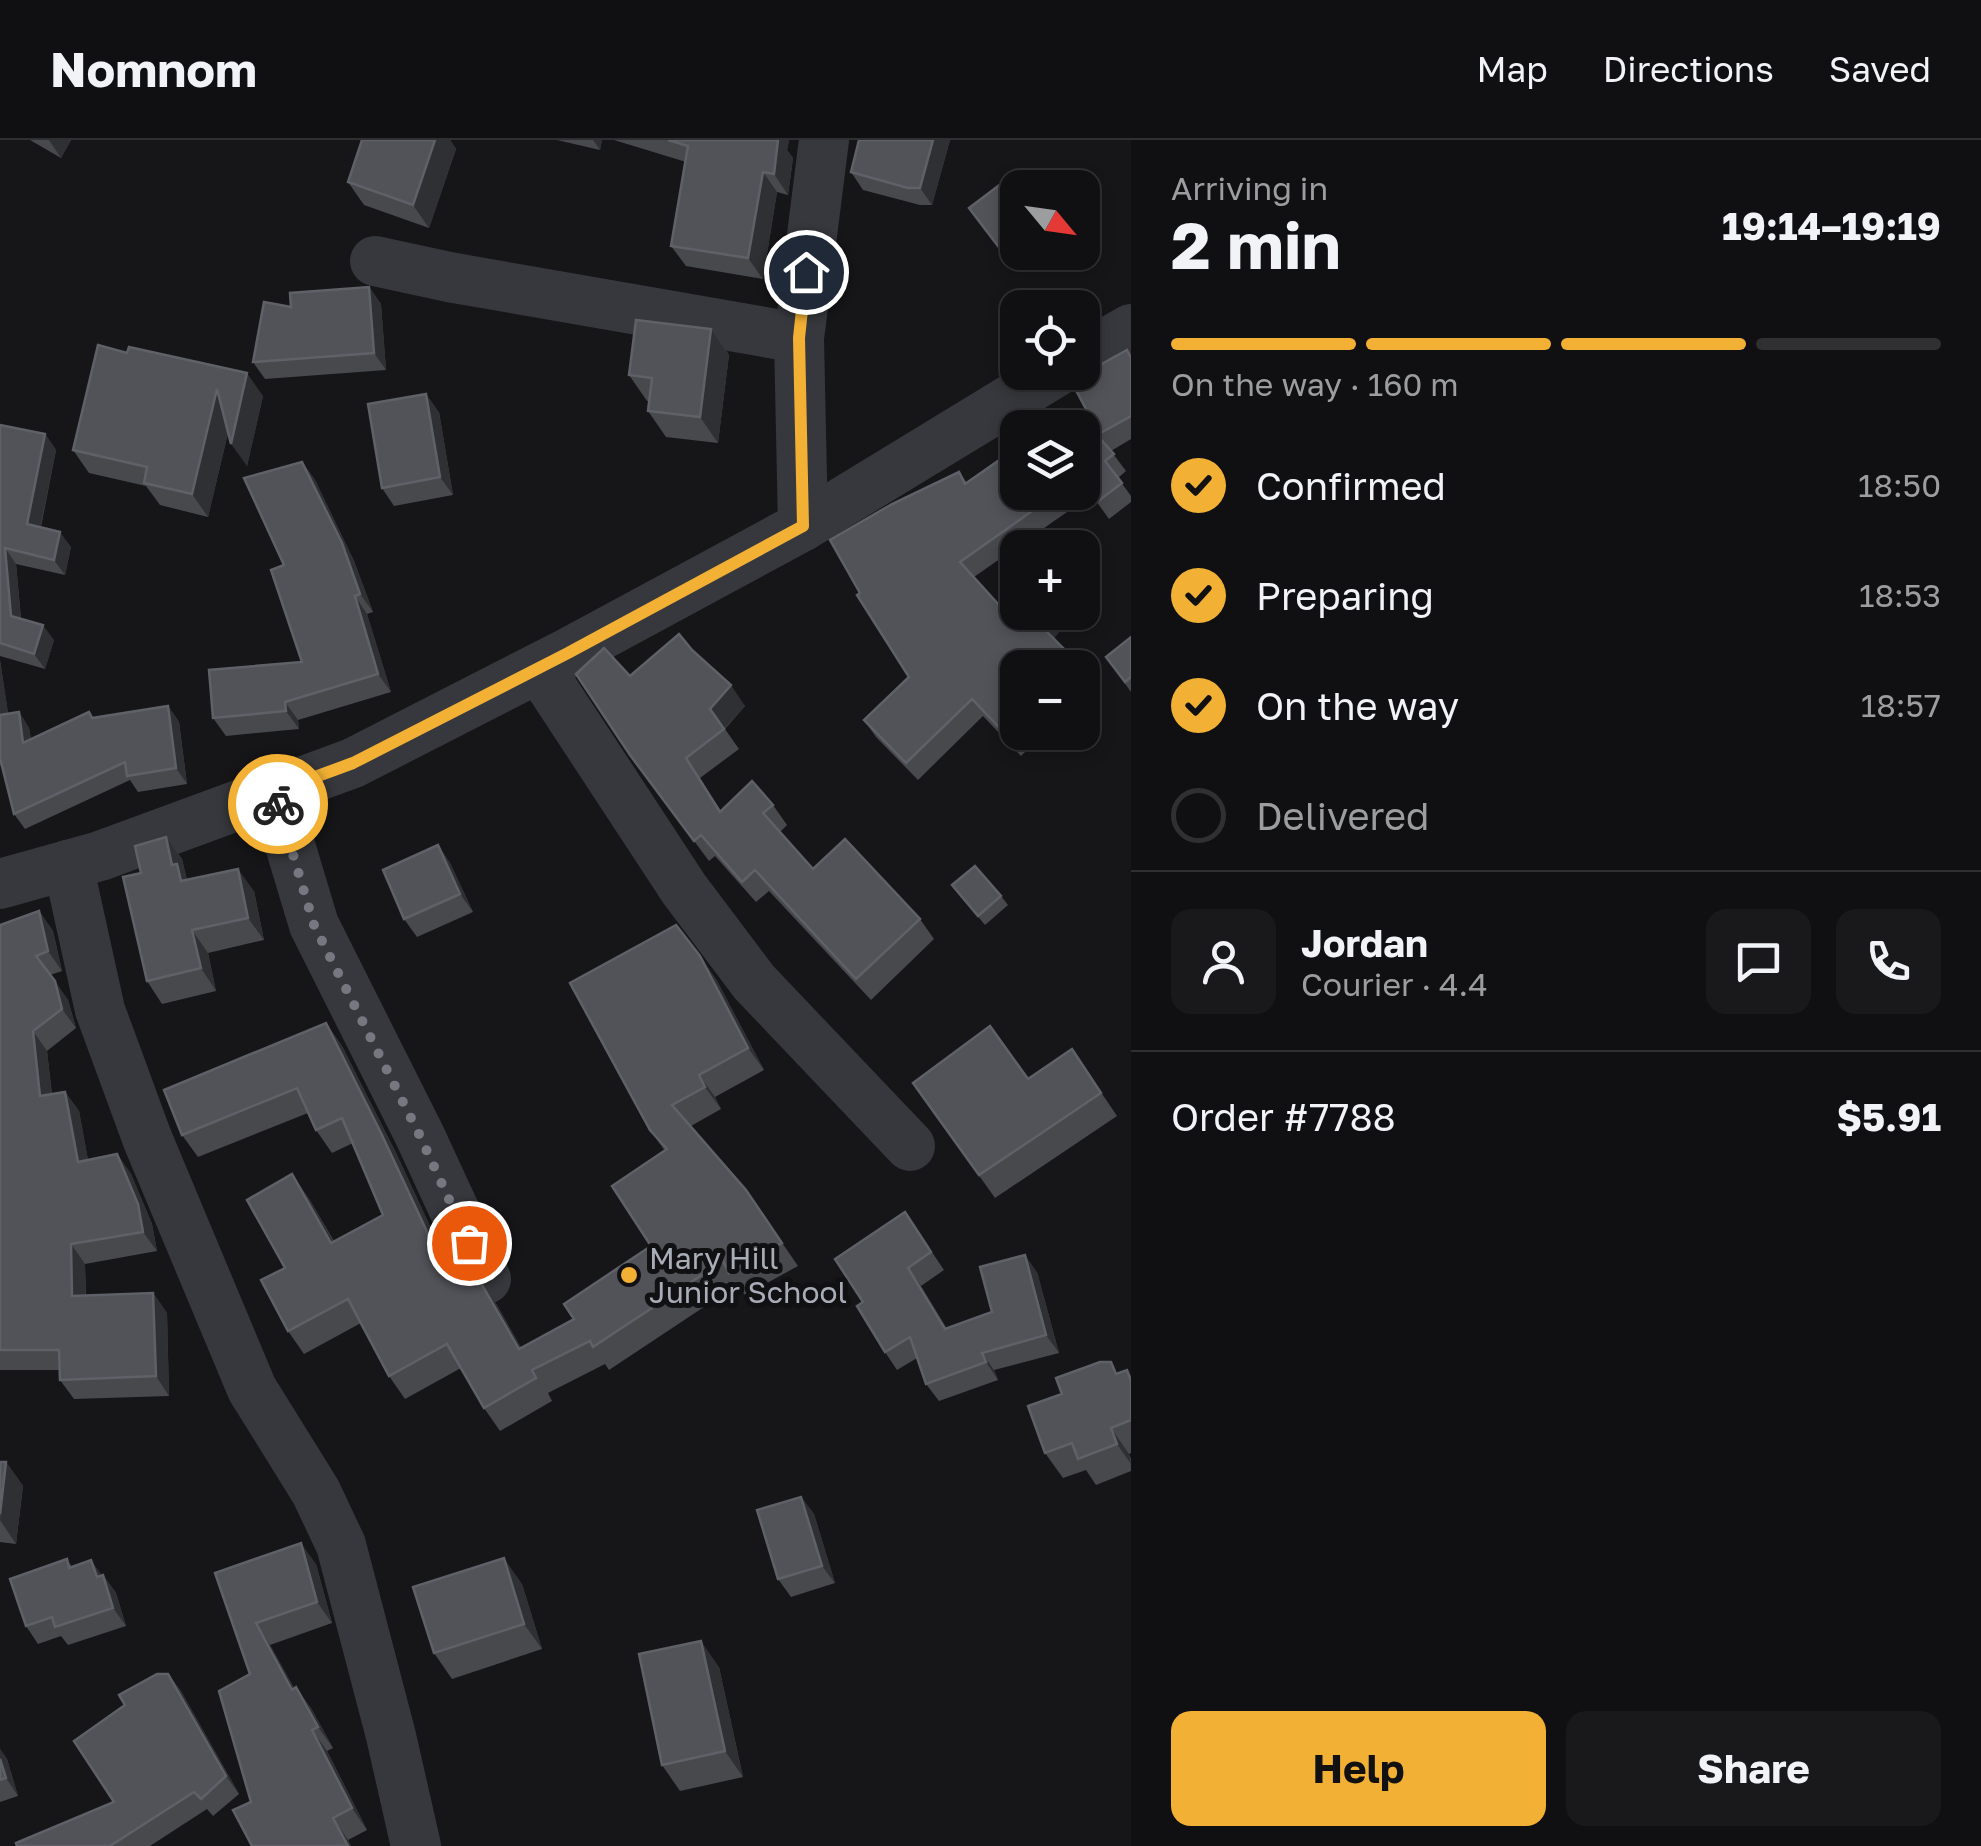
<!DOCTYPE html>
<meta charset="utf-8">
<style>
body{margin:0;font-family:"Golos Text",sans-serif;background:#19191b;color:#f1f3f6;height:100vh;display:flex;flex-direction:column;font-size:38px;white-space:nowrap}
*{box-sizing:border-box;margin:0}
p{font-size:32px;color:#9c9d9f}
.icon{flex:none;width:55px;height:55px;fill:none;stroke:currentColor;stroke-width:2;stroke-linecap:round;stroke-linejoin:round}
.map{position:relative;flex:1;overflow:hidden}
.sheet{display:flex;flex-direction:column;background:#101012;width:850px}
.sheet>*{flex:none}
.needle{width:65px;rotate:119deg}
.buttons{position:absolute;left:1000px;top:30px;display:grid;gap:20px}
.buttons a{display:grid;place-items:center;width:100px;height:100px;border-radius:20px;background:#101012;box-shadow:0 5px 15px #0003,0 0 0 2px #303032;font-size:50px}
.pin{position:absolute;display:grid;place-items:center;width:85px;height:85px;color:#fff;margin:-42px;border:5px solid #fff;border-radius:50%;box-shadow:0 2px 10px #0007}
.courier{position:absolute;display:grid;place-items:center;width:100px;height:100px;margin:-50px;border:8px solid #f2b134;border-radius:50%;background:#fff;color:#222;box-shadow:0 2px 12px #0007}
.summary em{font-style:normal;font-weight:700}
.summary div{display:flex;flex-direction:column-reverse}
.summary{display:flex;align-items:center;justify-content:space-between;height:170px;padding:0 40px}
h1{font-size:65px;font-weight:700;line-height:75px}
.bar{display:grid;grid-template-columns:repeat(4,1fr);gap:15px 10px;align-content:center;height:120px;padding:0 40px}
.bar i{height:12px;border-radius:8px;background:#303032}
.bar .active{background:#f2b134}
.bar p{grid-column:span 4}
.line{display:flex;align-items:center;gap:25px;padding:0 40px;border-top:2px solid #303032}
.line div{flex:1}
.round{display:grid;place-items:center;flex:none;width:105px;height:105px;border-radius:20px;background:#19191b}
ol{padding:0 40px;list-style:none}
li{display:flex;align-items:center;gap:30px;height:110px}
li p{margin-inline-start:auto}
li .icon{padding:10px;border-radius:50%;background:#f2b134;color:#111;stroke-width:4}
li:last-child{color:#9c9d9f}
li i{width:55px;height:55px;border:5px solid #303032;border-radius:50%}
.action{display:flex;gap:20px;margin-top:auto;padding:20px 40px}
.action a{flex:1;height:115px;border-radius:20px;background:#f2b134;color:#111;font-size:40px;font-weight:700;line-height:115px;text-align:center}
.action a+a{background:#19191b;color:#f1f3f6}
header{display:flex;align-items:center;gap:60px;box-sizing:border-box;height:140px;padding:0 50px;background:#101012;border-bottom:2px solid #303032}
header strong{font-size:48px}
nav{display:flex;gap:55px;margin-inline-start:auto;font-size:35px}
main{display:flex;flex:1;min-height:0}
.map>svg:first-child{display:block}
</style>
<header>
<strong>Nomnom</strong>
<nav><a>Map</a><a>Directions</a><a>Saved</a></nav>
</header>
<main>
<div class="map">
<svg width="1131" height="1706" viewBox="0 0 1131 1706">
<rect width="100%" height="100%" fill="#161618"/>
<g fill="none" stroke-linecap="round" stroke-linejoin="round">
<g stroke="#37383d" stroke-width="50">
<path d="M375 121 449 137 799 198"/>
<path d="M1082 217 1131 189"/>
<path d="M803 386 799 198 824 0"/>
<path d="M539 528 684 749 754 842 910 1006"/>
<path d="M274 652 314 785 420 996 486 1139"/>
<path d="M68 725 100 870 147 998 252 1249 316 1352 341 1405 391 1596 416 1706"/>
<path d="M0 744 100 716 353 623 568 513 803 386 1056 232"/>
</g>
</g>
<g fill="#47494d">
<path d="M30 0H71L61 18Z"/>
<path d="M362 0H450L456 9 429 88 364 65 348 42Z"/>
<path d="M557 0H602L600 10Z"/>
<path d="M614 0H789L787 10 793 18 788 55 777 52 763 139 686 126 671 106 686 22Z"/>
<path d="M950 0 932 65H920L863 50 851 32Z"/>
<path d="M1018 48V112H1041L1016 131 969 68Z"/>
<path d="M369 147 381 164 386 230 265 239 253 222Z"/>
<path d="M711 189 729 215 718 303 666 297 648 271 649 261H647L629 235Z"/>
<path d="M1131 216V299L1111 311 1126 331 1118 338 1131 356V362L1109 379 1094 358 1090 361 1087 358 974 437 1009 476 1062 489 1018 528V592H1045L1021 616 983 576 918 640 876 597 864 580 909 537 860 453 959 332 967 343 1018 352H1082V288L1087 271Z"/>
<path d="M263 256 247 326 228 293 208 377 160 365 146 346 89 333 73 310Z"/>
<path d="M439 272 453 355 394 366 382 348Z"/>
<path d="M0 285 45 294 56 310 41 387 71 407 65 435 16 424 21 478 54 500 45 529 0 516Z"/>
<path d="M302 322 315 340 354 421 373 472 367 474 391 552 298 580 299 589 226 596 213 578 302 522 284 425Z"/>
<path d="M1131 497V552L1106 517Z"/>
<path d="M692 510 745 566 725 589 739 609 700 638 721 671 773 665 787 685 780 692 813 729 920 779 934 799 871 860 769 751 756 762 715 716 709 721 630 615V536Z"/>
<path d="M0 520 8 574 19 572 29 588 31 599 89 572 93 578 168 566 179 582 187 644 138 652 130 640 25 689 14 674 1 623 0 627Z"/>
<path d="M1082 528 1094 544 1082 555Z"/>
<path d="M166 697 182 719 187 740 254 751 264 800 208 813 216 851 162 864 147 841 141 733Z"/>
<path d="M438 705 450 723 473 772 417 797 404 779Z"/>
<path d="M952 745 1001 756 1008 765 985 785Z"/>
<path d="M39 771 53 791 62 831 50 835 68 860 76 888 47 911 52 954 65 952 79 971 88 1020 117 1014 131 1034 152 1084 157 1111 85 1124 86 1156 153 1153 167 1173 169 1256 74 1259 60 1240V1230H0V785Z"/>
<path d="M716 839 764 930 715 957 721 969 691 986 746 1050 798 1126 745 1155 737 1145 609 1230 605 1224 548 1253 552 1261 500 1291 484 1268 461 1228 405 1259 389 1236 361 1183 304 1214 288 1191 285 1128 308 1057 334 1101 383 1075 353 1003 332 1013 316 990 308 973 198 1017 182 995 326 883 342 906 397 1015 455 1140 467 1145 481 1143 497 1165 521 1208 574 1179 651 1106 665 1011 650 990Z"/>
<path d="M1072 909 1117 976 995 1058 913 943 1028 939Z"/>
<path d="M905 1072 944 1130 921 1146 947 1189 992 1172 1037 1132 1059 1213 994 1230 998 1240 939 1261 926 1244 917 1218 897 1230 885 1212Z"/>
<path d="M1127 1230 1131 1236V1313L1129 1314 1131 1319V1331L1096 1345 1086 1330 1063 1338 1045 1313 1119 1233Z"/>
<path d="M0 1322H6L23 1346 16 1404 0 1402Z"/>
<path d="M801 1357 814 1374 835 1443 791 1457 778 1439Z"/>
<path d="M67 1419 72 1427 103 1435 116 1453 126 1486 68 1505 61 1496 38 1504 26 1486Z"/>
<path d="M316 1424 332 1483 270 1505 294 1548 311 1568 333 1608 327 1611 367 1690 348 1700 351 1706H252L250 1534 215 1433Z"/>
<path d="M522 1444 542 1509 452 1539 434 1513Z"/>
<path d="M719 1527 743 1637 680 1651 662 1625Z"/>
<path d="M168 1534 181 1551 239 1654 213 1676 207 1669 150 1706H17L114 1662Z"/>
<path d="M0 1609 7 1619 18 1656 0 1662Z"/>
</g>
<g fill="#2f3033">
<path d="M49 0H71L61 18Z"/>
<path d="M435 0H450L456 9 429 88 413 65Z"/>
<path d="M593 0H602L600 10Z"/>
<path d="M773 0H789L787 10 793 18 788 55 774 34Z"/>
<path d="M933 0H950L932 65 920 48Z"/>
<path d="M763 32 777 52 763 139 748 118Z"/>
<path d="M369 147 381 164 386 230 374 213Z"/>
<path d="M711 189 729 215 718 303 700 277Z"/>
<path d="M247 233 263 256 247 326 231 304Z"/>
<path d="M217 249 233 272 208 377 192 354Z"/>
<path d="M426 254 439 272 453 355 440 337Z"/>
<path d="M45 294 56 310 38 399 27 384Z"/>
<path d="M302 322 315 340 354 421 373 472 360 454Z"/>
<path d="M60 392 71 407 65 435 54 420Z"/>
<path d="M5 408 16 424 22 491 11 476Z"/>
<path d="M355 456 367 474 391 552 378 534Z"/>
<path d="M1050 472 1062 489 1051 502 1040 485Z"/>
<path d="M43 485 54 500 45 529 34 514Z"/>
<path d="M0 520 11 591 0 576Z"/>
<path d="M731 545 745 566 724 589 710 569Z"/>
<path d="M285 562 298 580 299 589 286 571Z"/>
<path d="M168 566 179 582 187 644 176 628Z"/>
<path d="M19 572 29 588 34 618 23 603Z"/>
<path d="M166 697 182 719 186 737 192 747 181 741 172 725Z"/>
<path d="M438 705 450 723 473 772 460 754Z"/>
<path d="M238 729 254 751 264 800 248 778Z"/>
<path d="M39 771 53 791 62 831 48 811Z"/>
<path d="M192 790 208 813 216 851 201 828Z"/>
<path d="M700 816 716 839 764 930 748 908Z"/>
<path d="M55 841 68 860 76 888 62 869Z"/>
<path d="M326 883 342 906 397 1015 460 1151 444 1128Z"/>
<path d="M33 891 47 911 54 976 40 956Z"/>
<path d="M699 935 715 957 721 969 705 947Z"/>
<path d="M65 952 79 971 92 1041 78 1022Z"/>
<path d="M117 1014 131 1034 152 1084 157 1111 143 1092Z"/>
<path d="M292 1034 308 1057 347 1125 331 1103Z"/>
<path d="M71 1104 85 1124 86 1176 72 1156Z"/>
<path d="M1025 1115 1037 1132 1059 1213 1046 1195Z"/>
<path d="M908 1128 921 1146 958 1207 945 1189Z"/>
<path d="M481 1143 497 1165 535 1232 519 1209Z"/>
<path d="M153 1153 167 1173 169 1256 156 1236Z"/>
<path d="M982 1213 994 1230 998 1240 986 1222Z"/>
<path d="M1111 1288 1129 1314 1131 1324 1117 1304Z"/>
<path d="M6 1322 23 1346 16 1404 0 1380Z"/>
<path d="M801 1357 814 1374 835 1443 822 1426Z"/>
<path d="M301 1403 316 1424 332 1483 317 1462Z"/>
<path d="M504 1418 522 1444 542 1509 524 1484Z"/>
<path d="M91 1420 104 1438 97 1437Z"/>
<path d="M103 1435 116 1453 126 1486 113 1468Z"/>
<path d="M256 1483 270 1505 307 1571 292 1550Z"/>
<path d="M701 1501 719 1527 743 1637 725 1611Z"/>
<path d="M168 1534 181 1551 239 1654 226 1636Z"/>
<path d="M296 1547 311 1568 333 1608 318 1587Z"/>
<path d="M312 1590 327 1611 367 1690 352 1668Z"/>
<path d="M0 1609 7 1619 18 1656 6 1638 0 1619Z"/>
<path d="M333 1678 348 1700 351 1706H348Z"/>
</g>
<g fill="#525359" stroke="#5f6168" stroke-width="2.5">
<path d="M362 0H435L413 65 348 42Z"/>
<path d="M668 0H778L774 34 763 32 748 118 671 106 688 6Z"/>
<path d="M859 0H933L920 48H908L851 32Z"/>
<path d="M1010 37 1018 48V103L1004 114 969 68Z"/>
<path d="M369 147 374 213 253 222 264 162 291 167 290 153Z"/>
<path d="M636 180 711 189 700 277 648 271 652 238 629 235Z"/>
<path d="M98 205 127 213 129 207 247 233 231 304 217 249 192 354 144 343 147 327 73 310Z"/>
<path d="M1127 210 1131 218V276L1097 295 1114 314 1105 321 1122 343 1097 362 1082 342V288H1068L1087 271 1071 241Z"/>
<path d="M426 254 440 337 382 348 368 264Z"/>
<path d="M0 285 45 294 27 384 60 392 54 420 5 408 11 476 43 485 34 514 0 503Z"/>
<path d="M1005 316 1016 332 1018 331V352H1059L960 422 1009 476 1018 466V472H1050L1040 485 1082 527 1018 528V591L1010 599 972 559 906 623 864 580 909 537 857 455 860 453 830 400 892 364 959 332 965 344Z"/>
<path d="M302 322 342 403 360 454 355 456 378 534 285 562 286 571 213 578 209 530 302 522 271 430 284 425 244 338Z"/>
<path d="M679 494 692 510 731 545 710 569 724 589 686 618 720 672 752 641 773 665 763 673 813 729 845 699 920 779 856 839 755 730 742 742 701 695 694 701 630 615 576 534 604 508 630 536Z"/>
<path d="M1131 497V537L1125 542 1106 517Z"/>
<path d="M168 566 176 628 127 636 125 622 14 674 0 618V575L19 572 23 603 89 572 92 578Z"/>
<path d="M166 697 172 725 177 724 181 741 238 729 248 778 192 790 201 828 147 841 123 737 141 733 135 706Z"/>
<path d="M438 705 460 754 404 779 383 730Z"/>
<path d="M975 726 1001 756 978 776 952 745Z"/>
<path d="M39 771 48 811 36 816 55 841 62 869 33 891 40 956 65 952 78 1022 117 1014 138 1064 143 1092 71 1104 72 1156 153 1153 156 1236 60 1240 59 1210H0V785Z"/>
<path d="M676 785 700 816 748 908 699 935 705 947 672 965 746 1050 782 1103 729 1133 723 1121 593 1207 590 1201 532 1230 536 1238 484 1268 447 1204 389 1236 348 1159 288 1191 261 1140 285 1128 247 1060 292 1034 331 1103 383 1075 342 978 316 990 297 948 182 995 164 950 326 883 381 993 444 1128 453 1139 467 1145 481 1143 519 1209 574 1179 564 1164 651 1106 612 1046 667 1009 650 990 570 843Z"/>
<path d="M990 886 1028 939 1072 909 1101 953 979 1035 913 943Z"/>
<path d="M905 1072 931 1112 908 1128 945 1189 992 1172 980 1127 1025 1115 1046 1195 982 1213 986 1222 926 1244 910 1197 885 1212 857 1166 863 1162 835 1119Z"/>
<path d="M1100 1222H1111L1116 1234 1127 1230 1131 1241V1280L1111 1288 1117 1304 1078 1319 1072 1303 1045 1313 1028 1266 1062 1254 1056 1238Z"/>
<path d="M0 1322H6L0 1374Z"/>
<path d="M801 1357 822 1426 778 1439 757 1370Z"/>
<path d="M301 1403 317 1462 256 1483 292 1550 296 1547 318 1587 312 1590 352 1668 333 1678 348 1706H252L233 1670 251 1662 219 1551 250 1534 215 1433Z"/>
<path d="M504 1418 524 1484 434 1513 413 1447Z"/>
<path d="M67 1419 69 1428 91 1420 97 1437 103 1435 113 1468 55 1487 52 1477 26 1486 10 1439Z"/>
<path d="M701 1501 725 1611 662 1625 639 1514Z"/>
<path d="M157 1534H168L226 1636 201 1659 194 1652 110 1706H17L16 1703 114 1662 74 1601 125 1565 119 1555Z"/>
<path d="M0 1619 6 1638 0 1640Z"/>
</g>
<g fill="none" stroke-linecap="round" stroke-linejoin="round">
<path stroke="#757880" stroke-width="10" stroke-dasharray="0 18" d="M278 664 314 785 420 996 469 1103"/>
<path stroke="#f2b134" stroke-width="12" d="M278 664 274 652 353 623 568 513 803 386 799 198 806 132"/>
</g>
<circle fill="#f2b134" stroke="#111113" stroke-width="4" cx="629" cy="1135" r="10"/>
<g text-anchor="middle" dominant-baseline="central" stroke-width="10" stroke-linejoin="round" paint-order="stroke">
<g font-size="30" fill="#a8adb8" stroke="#111113" text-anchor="start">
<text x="649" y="1118">Mary Hill<tspan x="649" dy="34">Junior School</tspan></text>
</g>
</g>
</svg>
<div class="buttons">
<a><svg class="needle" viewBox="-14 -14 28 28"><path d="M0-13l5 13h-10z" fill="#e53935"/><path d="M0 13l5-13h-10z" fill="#9c9d9f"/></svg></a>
<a><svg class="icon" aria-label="locate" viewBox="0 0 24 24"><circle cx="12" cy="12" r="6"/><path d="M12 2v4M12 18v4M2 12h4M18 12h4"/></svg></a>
<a><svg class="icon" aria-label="layers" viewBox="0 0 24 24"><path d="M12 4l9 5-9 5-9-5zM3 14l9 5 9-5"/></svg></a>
<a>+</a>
<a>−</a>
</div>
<div class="pin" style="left:469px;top:1103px;background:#ea580c"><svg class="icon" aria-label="bag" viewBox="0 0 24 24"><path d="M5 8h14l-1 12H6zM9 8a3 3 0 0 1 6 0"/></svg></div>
<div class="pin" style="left:806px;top:132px;background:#1f2937"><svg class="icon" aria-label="home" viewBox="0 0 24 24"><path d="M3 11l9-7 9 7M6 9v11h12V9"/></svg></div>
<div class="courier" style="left:278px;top:664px"><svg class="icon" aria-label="bike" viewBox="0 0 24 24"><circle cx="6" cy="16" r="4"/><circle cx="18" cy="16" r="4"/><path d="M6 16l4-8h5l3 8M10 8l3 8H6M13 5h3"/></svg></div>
</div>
<section class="sheet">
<div class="summary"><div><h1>2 min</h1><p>Arriving in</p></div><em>19:14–19:19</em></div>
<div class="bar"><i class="active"></i><i class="active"></i><i class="active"></i><i></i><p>On the way · 160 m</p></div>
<ol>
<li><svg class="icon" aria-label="check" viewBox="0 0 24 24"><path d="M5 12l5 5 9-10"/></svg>Confirmed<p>18:50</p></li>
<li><svg class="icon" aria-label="check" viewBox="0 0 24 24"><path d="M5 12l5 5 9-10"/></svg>Preparing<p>18:53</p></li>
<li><svg class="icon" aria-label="check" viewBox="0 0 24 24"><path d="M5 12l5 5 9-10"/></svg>On the way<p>18:57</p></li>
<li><i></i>Delivered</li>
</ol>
<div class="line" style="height:180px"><a class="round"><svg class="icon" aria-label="person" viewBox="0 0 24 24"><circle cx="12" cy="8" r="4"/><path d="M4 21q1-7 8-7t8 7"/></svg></a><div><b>Jordan</b><p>Courier · 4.4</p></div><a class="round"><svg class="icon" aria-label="chat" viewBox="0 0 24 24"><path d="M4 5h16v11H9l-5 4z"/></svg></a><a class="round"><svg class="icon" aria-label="phone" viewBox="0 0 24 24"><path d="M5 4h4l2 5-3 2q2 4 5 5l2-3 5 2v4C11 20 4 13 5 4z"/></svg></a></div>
<div class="line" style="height:130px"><div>Order #7788</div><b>$5.91</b></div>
<div class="action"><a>Help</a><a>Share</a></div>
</section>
</main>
